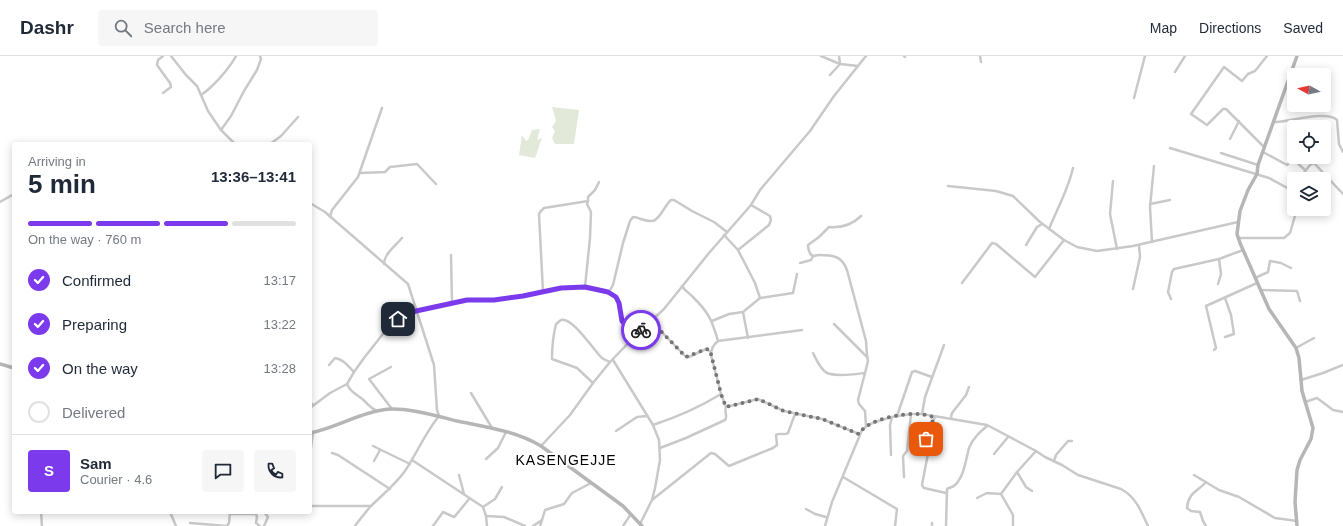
<!DOCTYPE html>
<meta charset="utf-8">
<style>
body{margin:0;font-family:Arial,sans-serif;background:#f6f6f7;color:#1f2937;height:100vh;display:flex;flex-direction:column;font-size:15px;white-space:nowrap}
*{box-sizing:border-box;margin:0}
p{font-size:13px;color:#747a83}
.icon{flex:none;width:22px;height:22px;fill:none;stroke:currentColor;stroke-width:2;stroke-linecap:round;stroke-linejoin:round}
.map{position:relative;flex:1;overflow:hidden}
.details{position:absolute;left:12px;top:86px;width:300px;height:372px;display:flex;flex-direction:column;background:#fff;border-radius:4px;box-shadow:0 2px 10px #0003}
.details>*{flex:none}
.needle{width:26px;rotate:278deg}
.tools{position:absolute;left:1287px;top:12px;display:grid;gap:8px}
.tools a{display:grid;place-items:center;width:44px;height:44px;border-radius:4px;background:#fff;box-shadow:0 2px 10px #0003;font-size:20px}
.pin{position:absolute;display:grid;place-items:center;width:34px;height:34px;color:#fff;margin:-17px;border-radius:8px;box-shadow:0 2px 6px #0006}
.courier{position:absolute;display:grid;place-items:center;width:40px;height:40px;margin:-20px;border:3px solid #7c3aed;border-radius:50%;background:#fff;color:#222;box-shadow:0 1px 5px #0007}
.head em{font-style:normal;font-weight:700}
.head div{display:flex;flex-direction:column-reverse}
.head{display:flex;align-items:center;justify-content:space-between;height:68px;padding:0 16px}
h1{font-size:26px;font-weight:700;line-height:30px}
.bar{display:grid;grid-template-columns:repeat(4,1fr);gap:6px 4px;align-content:center;height:48px;padding:0 16px}
.bar i{height:5px;border-radius:3px;background:#e0e1e3}
.bar .on{background:#7c3aed}
.bar p{grid-column:span 4}
.line{display:flex;align-items:center;gap:10px;padding:0 16px;border-top:1px solid #e0e1e3}
.line div{flex:1}
.round{display:grid;place-items:center;flex:none;width:42px;height:42px;border-radius:4px;background:#f6f6f7}
ol{padding:0 16px;list-style:none}
li{display:flex;align-items:center;gap:12px;height:44px}
li p{margin-inline-start:auto}
li .icon{padding:4px;border-radius:50%;background:#7c3aed;color:#fff;stroke-width:4}
li:last-child{color:#747a83}
li i{width:22px;height:22px;border:2px solid #e0e1e3;border-radius:50%}
header{display:flex;align-items:center;gap:24px;box-sizing:border-box;height:56px;padding:0 20px;background:#fff;border-bottom:1px solid #e0e1e3}
header strong{font-size:19px}
nav{display:flex;gap:22px;margin-inline-start:auto;font-size:14px}
.search{width:280px;height:36px;background:#f6f6f7;display:flex;align-items:center;gap:10px;box-sizing:border-box;padding:0 14px;border-radius:4px;color:#747a83;font-size:15px}
.map>svg:first-child{display:block}
</style>
<header>
<strong>Dashr</strong>
<div class="search"><svg class="icon" aria-label="search" viewBox="0 0 24 24"><circle cx="10" cy="10" r="6"/><path d="M15 15l6 6"/></svg>Search here</div>
<nav><a>Map</a><a>Directions</a><a>Saved</a></nav>
</header>
<div class="map">
<svg width="1343" height="470" viewBox="0 0 1343 470">
<rect width="100%" height="100%" fill="#fff"/>
<g fill="#e2e9d9">
<path d="M552 51 579 54 574 88H555L552 82 555 75 552 71 556 65Z"/>
<path d="M540 73 537 84 542 82 535 102 519 99 522 79 526 85 528 84 532 74Z"/>
</g>
<g fill="none" stroke-linecap="round" stroke-linejoin="round">
<g stroke="#c9c9c9" stroke-width="2.5">
<path d="M171 0 186 19 197 30 208 55 221 74 235 88"/>
<path d="M821 0 840 8 858 10"/>
<path d="M904 0 905 1"/>
<path d="M980 0 981 6"/>
<path d="M1175 16 1185 0"/>
<path d="M830 19 840 8 839 0"/>
<path d="M163 37 171 31 170 27 157 9 158 4 163 0"/>
<path d="M201 39C213 31 229 13 236 0"/>
<path d="M1134 42 1145 0"/>
<path d="M1274 66C1289 66 1327 54 1337 64L1339 88 1343 96"/>
<path d="M221 74 231 60 244 35 257 14 261 3 260 0"/>
<path d="M1230 83 1239 65"/>
<path d="M270 88 281 80 298 61"/>
<path d="M1264 91 1226 53H1223L1207 69 1191 58 1224 11 1242 25 1248 18 1255 15 1267 0"/>
<path d="M1170 92 1269 122 1291 134 1294 130"/>
<path d="M1263 96 1287 109 1293 103 1305 114"/>
<path d="M1221 97 1258 109"/>
<path d="M360 117 385 116 390 111 417 108 436 128"/>
<path d="M1299 123 1310 109 1314 107 1343 138"/>
<path d="M1113 125 1110 158 1117 193"/>
<path d="M948 130 996 135 1013 140 1040 166 1064 184 1077 191 1097 195 1133 190 1238 166"/>
<path d="M0 146 14 138"/>
<path d="M310 147 325 156 408 228 434 309 437 354 439 360C425 377 417 397 405 415 395 429 382 439 370 451 365 457 360 463 355 470"/>
<path d="M1150 148 1170 144"/>
<path d="M861 160C852 169 842 172 829 171L819 181 808 189C808 191 809 199 813 200 815 200 817 199 819 199 833 199 842 200 847 214L866 285 867 299 868 305 865 317 858 344 859 348 865 355 866 370"/>
<path d="M330 161 332 154 358 121 382 52"/>
<path d="M1049 173C1057 153 1068 134 1073 112"/>
<path d="M724 179 738 194 755 227 760 242"/>
<path d="M1238 182H1284L1290 177 1297 153"/>
<path d="M1152 186 1150 151 1154 110"/>
<path d="M1026 189 1037 171 1042 168"/>
<path d="M738 194 769 169 771 164 770 160 751 149"/>
<path d="M451 199 452 247"/>
<path d="M800 207 811 204 813 200"/>
<path d="M384 208C384 198 396 189 402 182"/>
<path d="M1255 222 1268 216 1270 205 1281 207 1291 212"/>
<path d="M962 227 992 187 996 188 1035 221 1064 184"/>
<path d="M1218 228 1221 218 1219 203 1243 194"/>
<path d="M682 230C685 235 689 237 693 241 709 257 712 264 718 285"/>
<path d="M585 231 590 182 591 156 587 148 588 145V141L595 134 599 126"/>
<path d="M1133 233 1140 201 1139 189"/>
<path d="M1260 234 1297 235 1300 245"/>
<path d="M543 236 539 158 541 155 544 152 588 145"/>
<path d="M609 236 613 229 623 187 630 165 633 161C639 161 645 166 652 165 659 165 665 149 671 144H674L692 155 714 166 727 176"/>
<path d="M1225 242 1231 259 1234 278 1225 281"/>
<path d="M1171 243 1168 236 1172 216 1174 213 1219 203"/>
<path d="M743 256 748 282"/>
<path d="M651 265 686 301H689L706 293 711 296"/>
<path d="M712 265 729 258 743 256 760 242 793 237 797 218"/>
<path d="M834 268 867 301"/>
<path d="M1296 292 1314 282"/>
<path d="M1214 294 1216 292 1206 250 1257 227"/>
<path d="M813 297C816 303 820 313 827 317 836 321 856 318 865 317"/>
<path d="M613 304 653 369 659 384 660 404 655 432 652 444 640 468"/>
<path d="M329 309 335 302C343 303 348 310 354 316"/>
<path d="M391 311 369 323 392 353"/>
<path d="M1301 324 1323 317 1343 309"/>
<path d="M593 327 577 312 552 303C552 291 553 280 556 268 558 267 559 265 561 264 573 261 594 295 602 302 605 304 608 305 610 306"/>
<path d="M347 328C350 336 355 337 361 342 368 347 368 351 377 355"/>
<path d="M471 337 492 372"/>
<path d="M310 346 313 349"/>
<path d="M1305 346 1317 342 1333 354 1343 356"/>
<path d="M726 351 721 338 711 299C711 293 713 289 718 285L802 274"/>
<path d="M310 352 330 337 347 328 354 316 364 302 386 274 398 263 417 255 431 251 467 244H494L523 240 561 232 585 231 609 236 616 241 619 247 622 265 632 277 637 278"/>
<path d="M922 358 925 341 944 289"/>
<path d="M897 360 912 316 915 315 932 321"/>
<path d="M935 361 926 381 929 392 922 429 924 432 946 437"/>
<path d="M952 363 951 361 952 357 966 339 969 331"/>
<path d="M653 369C677 361 700 351 721 338"/>
<path d="M616 375 637 361 647 360"/>
<path d="M373 390 410 408"/>
<path d="M541 390 570 359 593 327 610 306 637 278 664 253 709 197 751 149 760 134 810 75 834 40 866 0"/>
<path d="M660 392 686 382 725 364C728 360 724 356 726 351L758 343 784 355 822 363 859 378"/>
<path d="M332 397 338 399 390 433"/>
<path d="M994 398 1008 381"/>
<path d="M310 399 313 376"/>
<path d="M891 399 890 369 892 361"/>
<path d="M486 403 498 392 506 376"/>
<path d="M412 404 483 451 486 460 504 461 525 470"/>
<path d="M374 405 380 394"/>
<path d="M1054 405 1056 399 1068 385H1072"/>
<path d="M1017 416 1026 431 1032 435"/>
<path d="M459 419 464 438"/>
<path d="M1194 419 1219 434 1239 441 1275 462 1297 465"/>
<path d="M843 421 897 453 895 470"/>
<path d="M904 421 903 400 907 395 911 358"/>
<path d="M977 442 987 437 1001 438"/>
<path d="M652 444 711 397 715 398 729 410 773 392 777 389 776 379C780 376 785 380 788 377L795 358"/>
<path d="M310 450H371"/>
<path d="M483 451 495 443 502 431"/>
<path d="M806 453 815 458 826 461"/>
<path d="M41 456 42 470"/>
<path d="M170 456 176 470"/>
<path d="M230 458H256L257 461 256 467 260 470"/>
<path d="M486 460 487 470"/>
<path d="M190 467 227 470 229 467 230 456"/>
<path d="M264 470 268 461 264 456"/>
<path d="M433 470 443 456 454 461 456 459 469 443"/>
<path d="M533 470 542 464 545 454 564 448 572 437 591 427"/>
<path d="M540 470 542 464"/>
<path d="M623 470 631 458"/>
<path d="M825 470 832 446 862 374 868 369 875 366 892 361 911 358H922L987 369 1036 395 1045 401 1062 409 1078 419 1121 433C1136 441 1141 455 1148 470"/>
<path d="M932 470V467"/>
<path d="M946 470 947 433C950 431 952 432 955 429 964 421 966 403 969 392 973 382 980 376 987 370"/>
<path d="M1013 470V459L1001 438 1017 416 1036 395"/>
<path d="M1206 470 1203 465 1200 456 1191 455 1187 452C1188 437 1197 436 1206 426"/>
</g>
<g stroke="#b6b6b6" stroke-width="3.5">
<path d="M1297 0 1258 109 1257 118 1248 134 1240 155 1237 178 1240 187 1269 253 1296 292 1299 302 1302 335 1313 372 1311 383 1300 404 1297 414 1295 446 1297 470"/>
<path d="M0 308 14 312"/>
<path d="M310 377C335 372 357 358 382 354 403 350 437 360 457 365 486 371 516 375 541 390L623 450 642 470"/>
</g>
</g>
<g fill="none" stroke-linecap="round" stroke-linejoin="round">
<path stroke="#767676" stroke-width="4" stroke-dasharray="0 7.2" d="M641 274 651 265 686 301 706 293 710 294 721 338 726 351 758 343 784 355 822 363 859 378C867 363 903 357 919 358 924 358 929 360 934 361L926 383"/>
<path stroke="#7c3aed" stroke-width="5" d="M398 263 416 255 467 244H494L523 240 561 232 585 231 608 236 616 241 619 247 622 265 632 277 635 278 641 274"/>
</g>
<g text-anchor="middle" dominant-baseline="central" stroke-width="4" stroke-linejoin="round" paint-order="stroke">
<g font-size="14" letter-spacing="1" fill="#000" stroke="#fff">
<text x="566" y="404">KASENGEJJE</text>
</g>
</g>
</svg>
<div class="tools">
<a><svg class="needle" viewBox="-14 -14 28 28"><path d="M0-13l5 13h-10z" fill="#e53935"/><path d="M0 13l5-13h-10z" fill="#747a83"/></svg></a>
<a><svg class="icon" aria-label="locate" viewBox="0 0 24 24"><circle cx="12" cy="12" r="6"/><path d="M12 2v4M12 18v4M2 12h4M18 12h4"/></svg></a>
<a><svg class="icon" aria-label="layers" viewBox="0 0 24 24"><path d="M12 4l9 5-9 5-9-5zM3 14l9 5 9-5"/></svg></a>
</div>
<div class="pin" style="left:926px;top:383px;background:#ea580c"><svg class="icon" aria-label="bag" viewBox="0 0 24 24"><path d="M5 8h14l-1 12H6zM9 8a3 3 0 0 1 6 0"/></svg></div>
<div class="pin" style="left:398px;top:263px;background:#1f2937"><svg class="icon" aria-label="home" viewBox="0 0 24 24"><path d="M3 11l9-7 9 7M6 9v11h12V9"/></svg></div>
<div class="courier" style="left:641px;top:274px"><svg class="icon" aria-label="bike" viewBox="0 0 24 24"><circle cx="6" cy="16" r="4"/><circle cx="18" cy="16" r="4"/><path d="M6 16l4-8h5l3 8M10 8l3 8H6M13 5h3"/></svg></div>
<section class="details">
<div class="head"><div><h1>5 min</h1><p>Arriving in</p></div><em>13:36–13:41</em></div>
<div class="bar"><i class="on"></i><i class="on"></i><i class="on"></i><i></i><p>On the way · 760 m</p></div>
<ol>
<li><svg class="icon" aria-label="check" viewBox="0 0 24 24"><path d="M5 12l5 5 9-10"/></svg>Confirmed<p>13:17</p></li>
<li><svg class="icon" aria-label="check" viewBox="0 0 24 24"><path d="M5 12l5 5 9-10"/></svg>Preparing<p>13:22</p></li>
<li><svg class="icon" aria-label="check" viewBox="0 0 24 24"><path d="M5 12l5 5 9-10"/></svg>On the way<p>13:28</p></li>
<li><i></i>Delivered</li>
</ol>
<div class="line" style="height:72px"><b class="round" style="background:#7c3aed;color:#fff">S</b><div><b>Sam</b><p>Courier · 4.6</p></div><a class="round"><svg class="icon" aria-label="chat" viewBox="0 0 24 24"><path d="M4 5h16v11H9l-5 4z"/></svg></a><a class="round"><svg class="icon" aria-label="phone" viewBox="0 0 24 24"><path d="M5 4h4l2 5-3 2q2 4 5 5l2-3 5 2v4C11 20 4 13 5 4z"/></svg></a></div>
</section>
</div>
